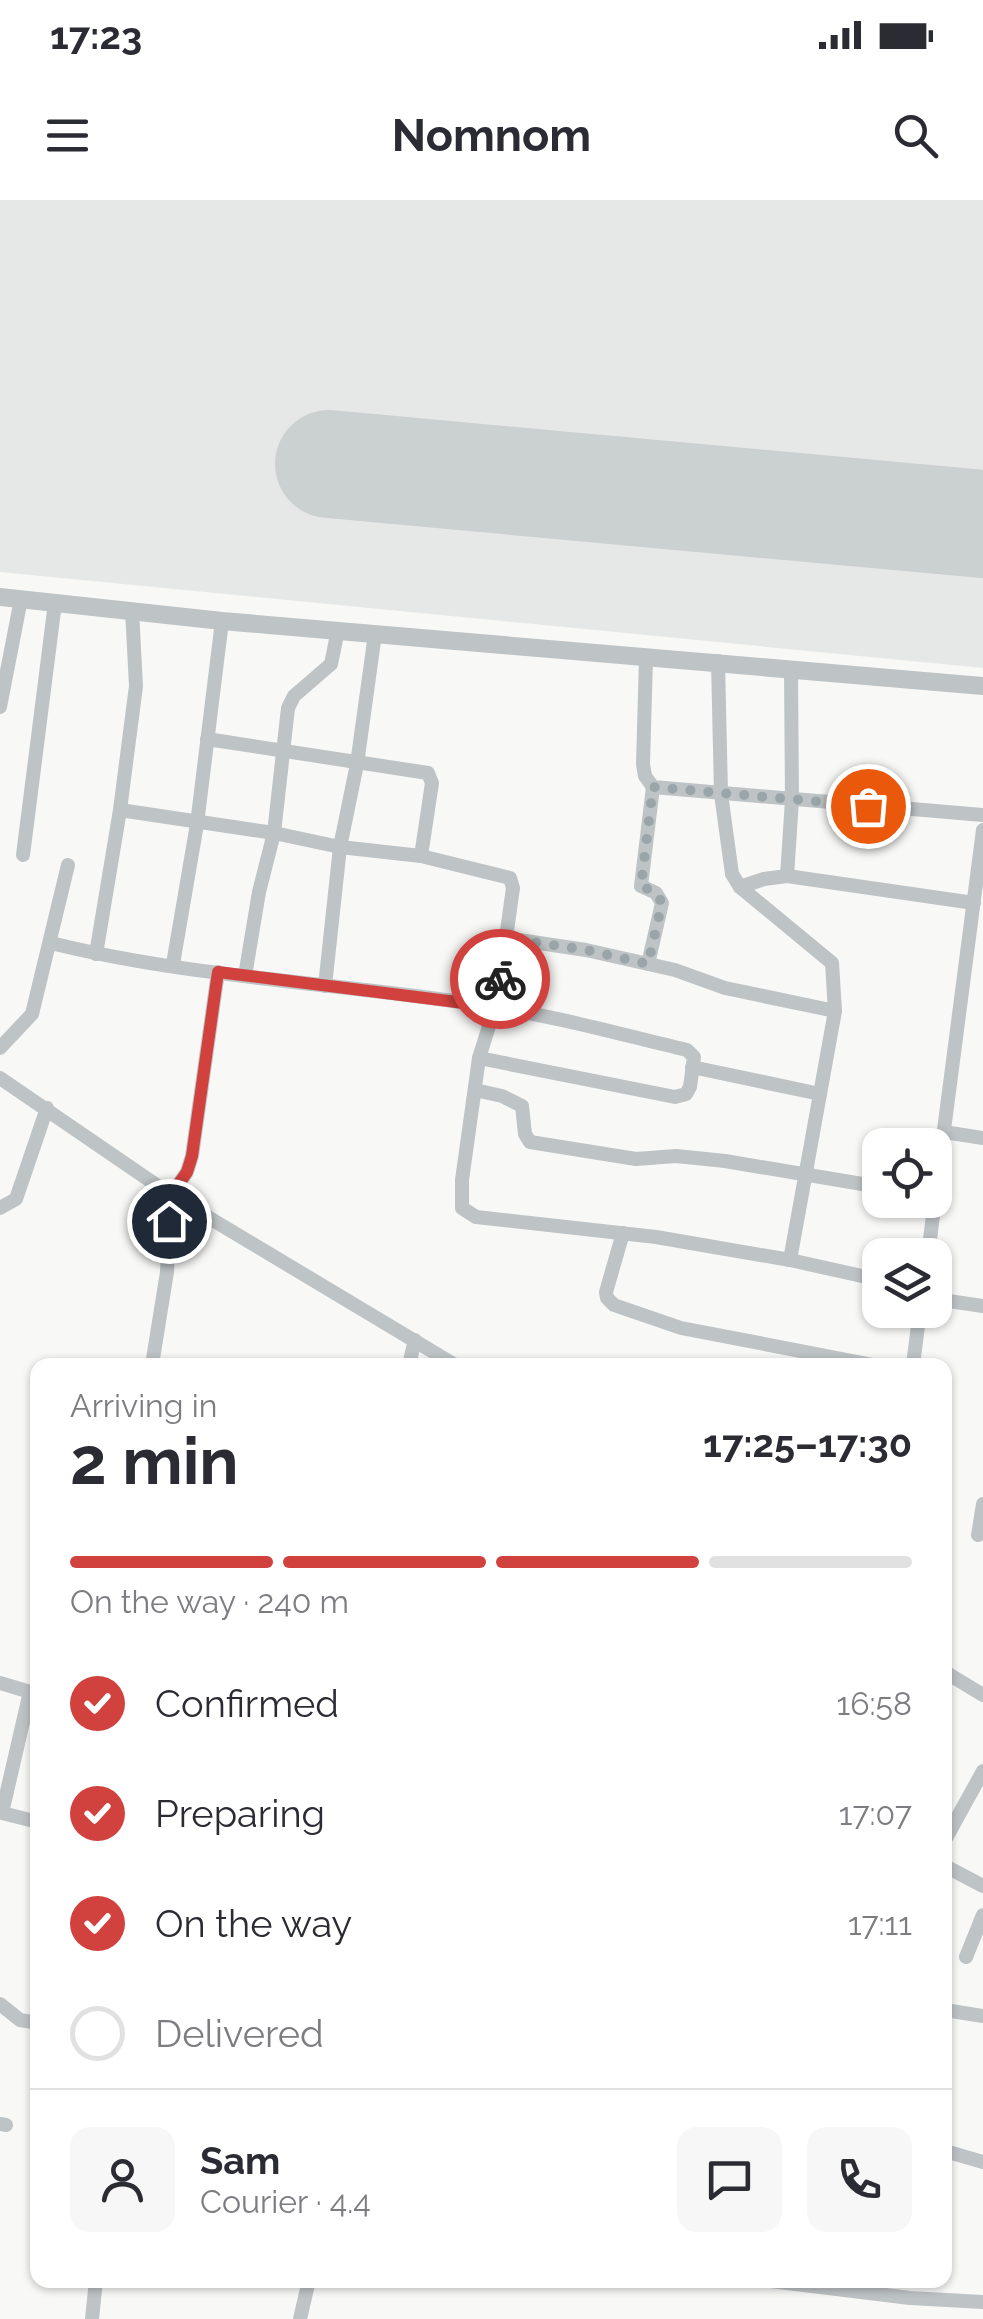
<!DOCTYPE html>
<meta charset="utf-8">
<style>
body{margin:0;font-family:Raleway,sans-serif;background:#f7f7f7;color:#2b2b33;height:100vh;display:flex;flex-direction:column;font-size:38px;white-space:nowrap}
*{box-sizing:border-box;margin:0}
p{font-size:32px;color:#7c7c81}
.icon{flex:none;width:55px;height:55px;fill:none;stroke:currentColor;stroke-width:2;stroke-linecap:round;stroke-linejoin:round}
.map{position:relative;flex:1;overflow:hidden}
.details{position:absolute;left:30px;top:1158px;width:922px;height:930px;display:flex;flex-direction:column;background:#fff;border-radius:20px;box-shadow:0 2px 8px #0004}
.details>*{flex:none}
.buttons{position:absolute;left:862px;top:928px;display:grid;gap:20px}
.buttons a{display:grid;place-items:center;width:90px;height:90px;border-radius:20px;background:#fff;box-shadow:0 2px 8px #0004;font-size:50px}
.pin{position:absolute;display:grid;place-items:center;width:85px;height:85px;color:#fff;margin:-42px;border:5px solid #fff;border-radius:50%;box-shadow:0 2px 10px #0007}
.courier{position:absolute;display:grid;place-items:center;width:100px;height:100px;margin:-50px;border:8px solid #d1413e;border-radius:50%;background:#fff;color:#222;box-shadow:0 2px 12px #0007}
.summary em{font-style:normal;font-weight:700}
.summary div{display:flex;flex-direction:column-reverse}
.summary{display:flex;align-items:center;justify-content:space-between;height:170px;padding:0 40px}
h1{font-size:65px;font-weight:700;line-height:75px}
.bar{display:grid;grid-template-columns:repeat(4,1fr);gap:15px 10px;align-content:center;height:120px;padding:0 40px}
.bar i{height:12px;border-radius:8px;background:#e1e1e2}
.bar .on{background:#d1413e}
.bar p{grid-column:span 4}
.line{display:flex;align-items:center;gap:25px;padding:0 40px;border-top:2px solid #e1e1e2}
.line div{flex:1}
.round{display:grid;place-items:center;flex:none;width:105px;height:105px;border-radius:20px;background:#f7f7f7}
ol{padding:0 40px;list-style:none}
li{display:flex;align-items:center;gap:30px;height:110px}
li p{margin-inline-start:auto}
li .icon{padding:10px;border-radius:50%;background:#d1413e;color:#fff;stroke-width:4}
li:last-child{color:#7c7c81}
li i{width:55px;height:55px;border:5px solid #e1e1e2;border-radius:50%}
.status{display:flex;justify-content:space-between;align-items:center;height:70px;padding:0 50px;background:#fff;direction:ltr}
.status svg{height:28px;fill:currentColor}
header{display:flex;justify-content:space-between;align-items:center;height:130px;padding:0 40px;background:#fff;font-size:45px;font-weight:700}
.map>svg:first-child{display:block}
</style>
<div class="status"><b>17:23</b><svg viewBox="0 0 49 12"><path d="M0 12V9h3v3zM5 12V6h3v6zM10 12V3h3v9zM15 12V0h3v12zM26 1h20v11H26zM47 4h2v5h-2z"/></svg></div>
<header><svg class="icon" aria-label="menu" viewBox="0 0 24 24"><path d="M4 6h16M4 12h16M4 18h16"/></svg>Nomnom<svg class="icon" aria-label="search" viewBox="0 0 24 24"><circle cx="10" cy="10" r="6"/><path d="M15 15l6 6"/></svg></header>
<div class="map">
<svg width="983" height="2119" viewBox="0 0 983 2119">
<rect width="100%" height="100%" fill="#f8f8f7"/>
<path fill="#e6e8e7" d="M0 0H983V468L0 372Z"/>
<g fill="none" stroke-linecap="round" stroke-linejoin="round">
<path stroke="#cbd0d0" stroke-width="108" d="M329 264 983 324"/>
<g stroke="#bec3c5" stroke-width="14">
<path d="M646 459 643 564 645 576 653 587 983 615"/>
<path d="M718 461 721 594 732 674 740 687 832 763 835 811 790 1060 880 1080"/>
<path d="M0 507 21 399"/>
<path d="M207 539 428 573 432 583 421 656"/>
<path d="M120 610 274 633 340 647 421 656 510 678 513 688 506 738 495 807 479 858 462 980V1008L476 1017 656 1037 790 1060"/>
<path d="M23 655 55 403"/>
<path d="M787 676 792 600 791 471"/>
<path d="M740 687 764 679 787 676 974 703"/>
<path d="M506 738 586 750 675 770 725 788 835 811"/>
<path d="M51 743C196 779 347 783 494 807 559 817 623 835 687 850L694 857 690 887 686 894 675 897 479 858"/>
<path d="M96 754 120 610 136 486 132 410"/>
<path d="M173 764 197 624 222 421"/>
<path d="M648 764 662 703 656 693 641 686 653 587"/>
<path d="M245 776 259 692 274 633 288 508 294 496 331 464 338 430"/>
<path d="M325 786 340 647 357 564 375 434"/>
<path d="M0 848 32 814 68 665"/>
<path d="M692 867 820 894"/>
<path d="M0 878 171 995 455 1165"/>
<path d="M475 890 502 896 522 906 525 934 530 942 636 959 676 956 725 961 880 987"/>
<path d="M944 932 983 938"/>
<path d="M935 999 983 630"/>
<path d="M0 1008 16 999 47 908"/>
<path d="M623 1033 606 1092 607 1098 614 1105 681 1128 873 1165"/>
<path d="M928 1055 935 1000"/>
<path d="M935 1099 983 1106"/>
<path d="M152 1165 167 1072 171 995 187 972 192 956 218 772"/>
<path d="M409 1165 415 1140"/>
<path d="M913 1165 920 1110"/>
<path d="M978 1335 983 1304"/>
<path d="M945 1472 983 1495"/>
<path d="M0 1483 27 1491 29 1496 2 1613 38 1622"/>
<path d="M945 1640 983 1571"/>
<path d="M945 1666 983 1686"/>
<path d="M966 1757 983 1715"/>
<path d="M0 1804 20 1820 38 1823"/>
<path d="M945 1810 983 1816"/>
<path d="M0 1924 6 1925"/>
<path d="M945 1951 983 1962"/>
<path d="M762 2080 910 2098 983 2102"/>
<path d="M92 2119 96 2080"/>
<path d="M300 2119 309 2080"/>
</g>
<path stroke="#bec3c5" stroke-width="18" d="M0 397 222 421 983 486"/>
</g>
<g fill="none" stroke-linecap="round" stroke-linejoin="round">
<path stroke="#99a5a8" stroke-width="10" stroke-dasharray="0 18" d="M500 779 506 738 586 750 648 764 662 703 656 693 641 686 653 587 868 606"/>
<path stroke="#d1413e" stroke-width="12" d="M169 1021 171 995 187 972 192 956 218 772 496 807 500 779"/>
</g>
</svg>
<div class="buttons">
<a><svg class="icon" aria-label="locate" viewBox="0 0 24 24"><circle cx="12" cy="12" r="6"/><path d="M12 2v4M12 18v4M2 12h4M18 12h4"/></svg></a>
<a><svg class="icon" aria-label="layers" viewBox="0 0 24 24"><path d="M12 4l9 5-9 5-9-5zM3 14l9 5 9-5"/></svg></a>
</div>
<div class="pin" style="left:868px;top:606px;background:#ea580c"><svg class="icon" aria-label="bag" viewBox="0 0 24 24"><path d="M5 8h14l-1 12H6zM9 8a3 3 0 0 1 6 0"/></svg></div>
<div class="pin" style="left:169px;top:1021px;background:#1f2937"><svg class="icon" aria-label="home" viewBox="0 0 24 24"><path d="M3 11l9-7 9 7M6 9v11h12V9"/></svg></div>
<div class="courier" style="left:500px;top:779px"><svg class="icon" aria-label="bike" viewBox="0 0 24 24"><circle cx="6" cy="16" r="4"/><circle cx="18" cy="16" r="4"/><path d="M6 16l4-8h5l3 8M10 8l3 8H6M13 5h3"/></svg></div>
<section class="details">
<div class="summary"><div><h1>2 min</h1><p>Arriving in</p></div><em>17:25–17:30</em></div>
<div class="bar"><i class="on"></i><i class="on"></i><i class="on"></i><i></i><p>On the way · 240 m</p></div>
<ol>
<li><svg class="icon" aria-label="check" viewBox="0 0 24 24"><path d="M5 12l5 5 9-10"/></svg>Confirmed<p>16:58</p></li>
<li><svg class="icon" aria-label="check" viewBox="0 0 24 24"><path d="M5 12l5 5 9-10"/></svg>Preparing<p>17:07</p></li>
<li><svg class="icon" aria-label="check" viewBox="0 0 24 24"><path d="M5 12l5 5 9-10"/></svg>On the way<p>17:11</p></li>
<li><i></i>Delivered</li>
</ol>
<div class="line" style="height:180px"><a class="round"><svg class="icon" aria-label="person" viewBox="0 0 24 24"><circle cx="12" cy="8" r="4"/><path d="M4 21q1-7 8-7t8 7"/></svg></a><div><b>Sam</b><p>Courier · 4.4</p></div><a class="round"><svg class="icon" aria-label="chat" viewBox="0 0 24 24"><path d="M4 5h16v11H9l-5 4z"/></svg></a><a class="round"><svg class="icon" aria-label="phone" viewBox="0 0 24 24"><path d="M5 4h4l2 5-3 2q2 4 5 5l2-3 5 2v4C11 20 4 13 5 4z"/></svg></a></div>
</section>
</div>
